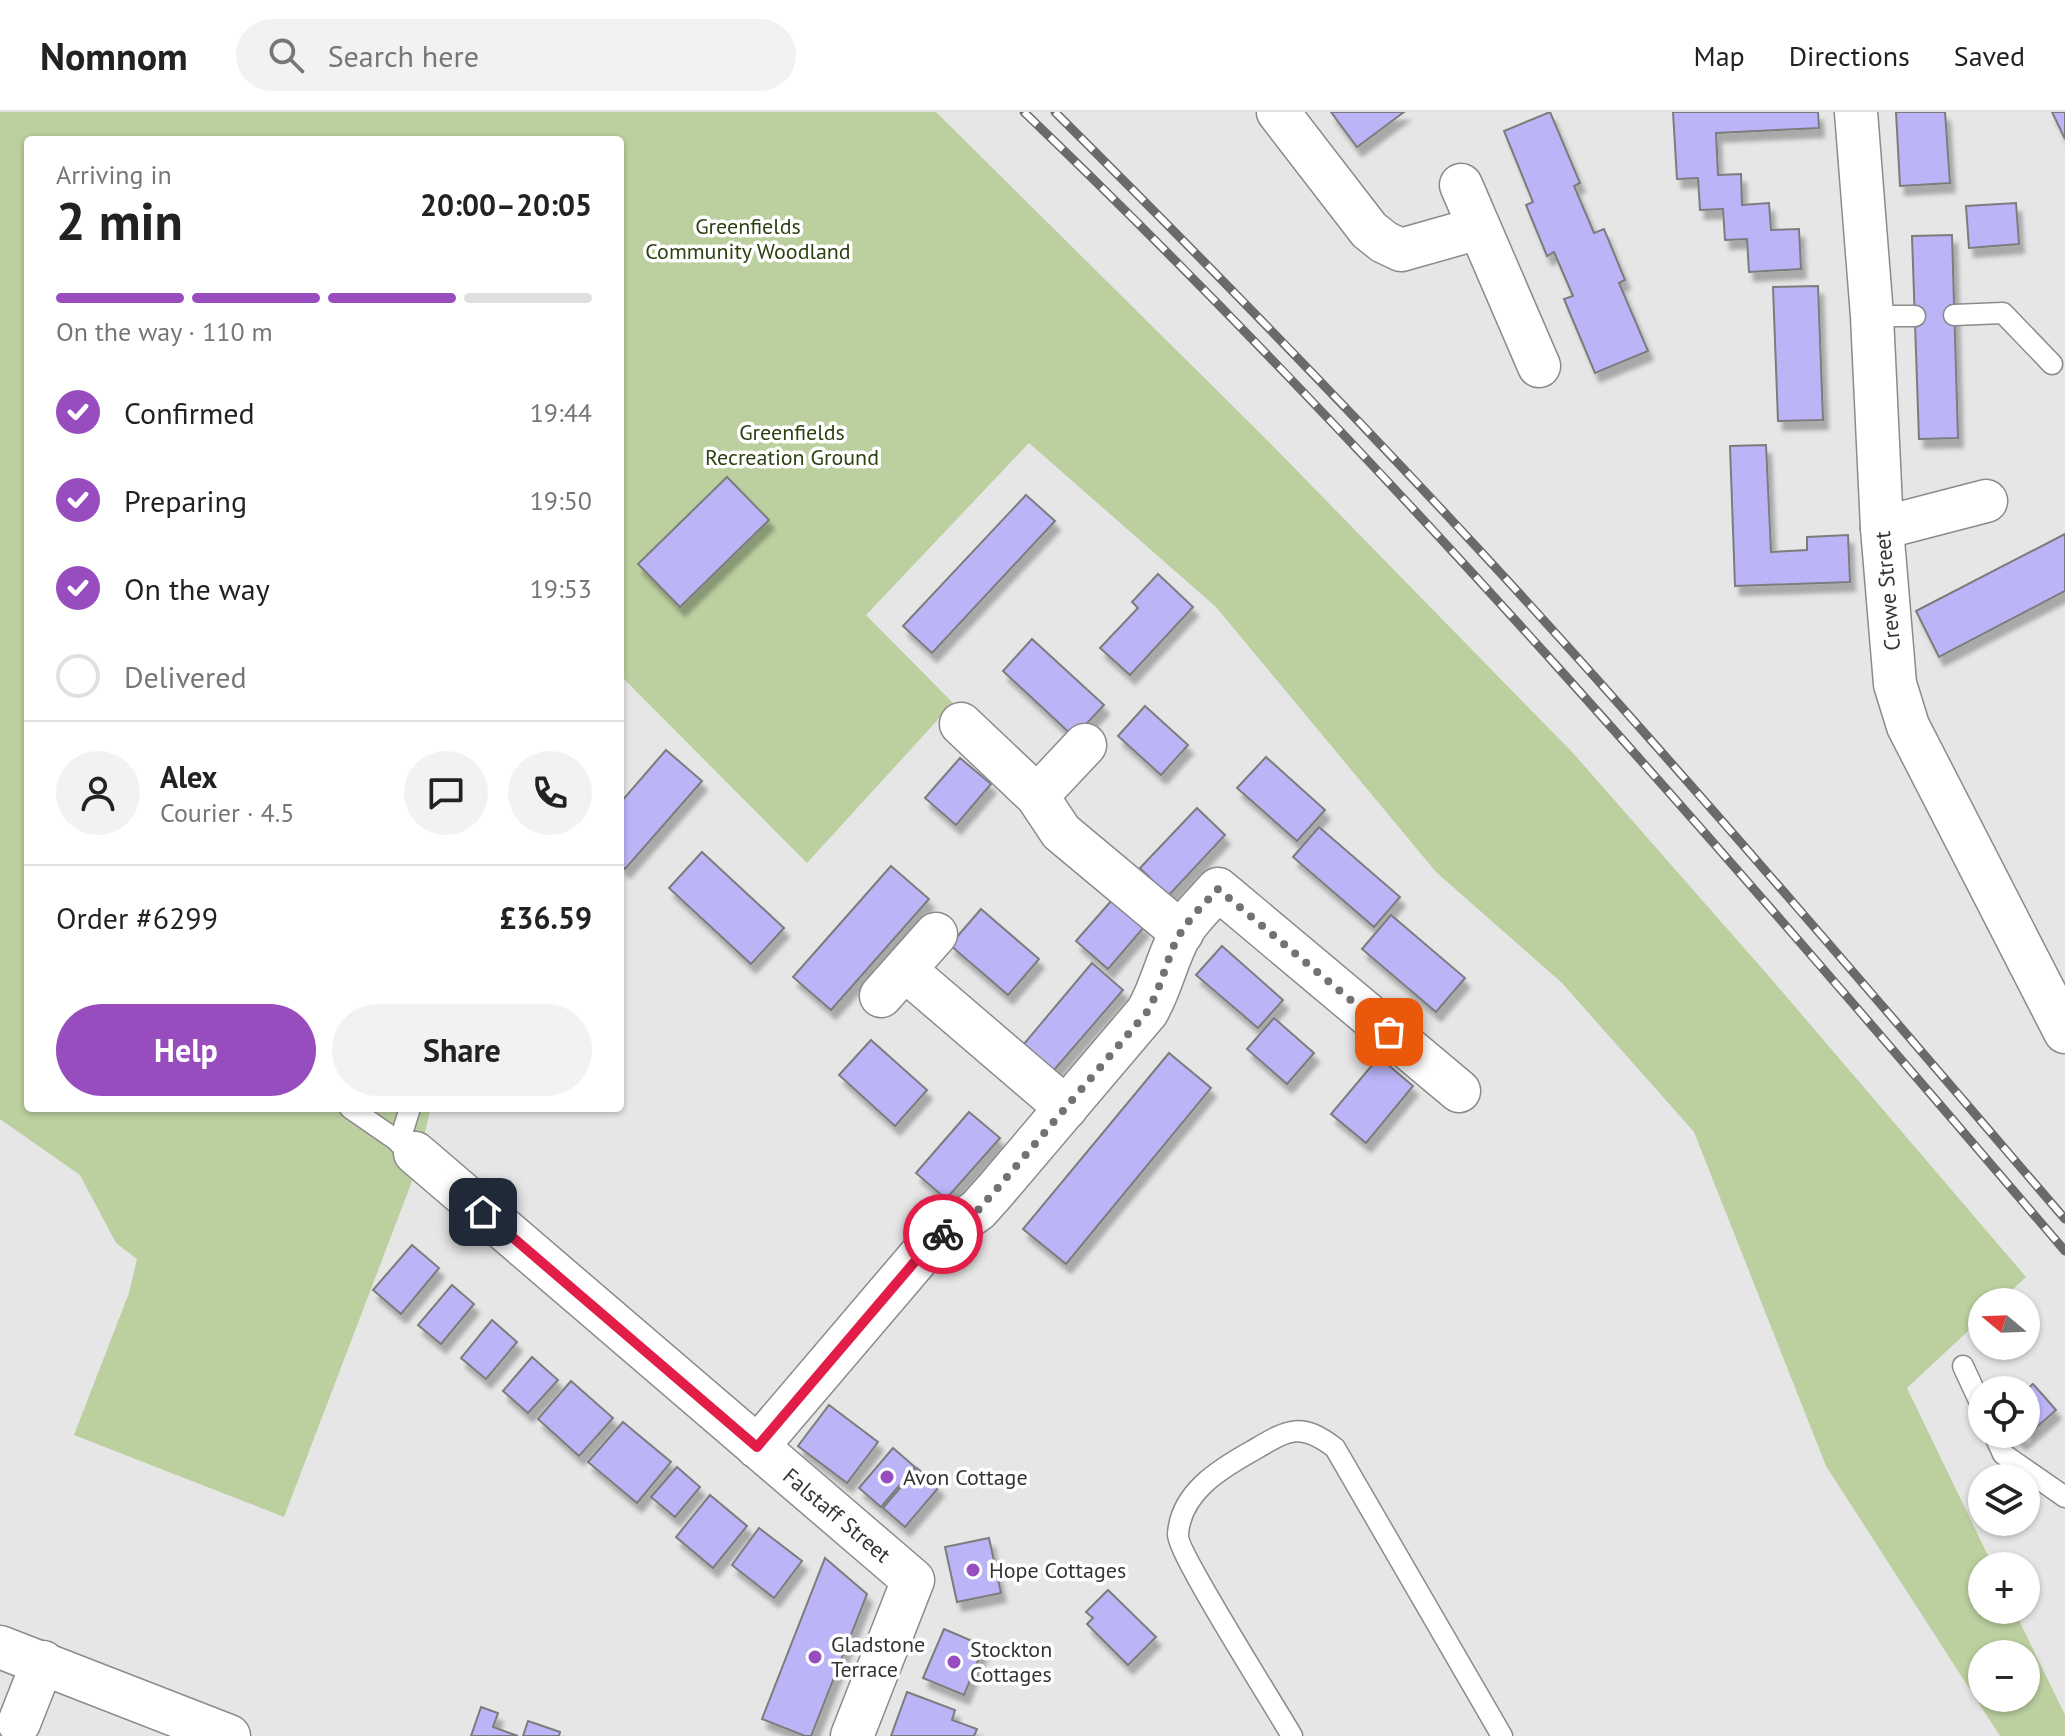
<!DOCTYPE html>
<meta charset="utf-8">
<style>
body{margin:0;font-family:"PT Sans",sans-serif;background:#f2f2f2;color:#222;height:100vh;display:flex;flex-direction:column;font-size:30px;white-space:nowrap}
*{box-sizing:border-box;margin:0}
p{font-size:26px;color:#767676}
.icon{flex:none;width:44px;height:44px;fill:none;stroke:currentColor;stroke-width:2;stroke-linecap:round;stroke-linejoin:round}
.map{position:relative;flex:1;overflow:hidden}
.side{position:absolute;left:24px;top:24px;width:600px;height:976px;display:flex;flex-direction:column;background:#fff;border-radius:8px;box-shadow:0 2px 6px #0004}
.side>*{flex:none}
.needle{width:52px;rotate:289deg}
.fabs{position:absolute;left:1968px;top:1176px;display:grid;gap:16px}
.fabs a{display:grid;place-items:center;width:72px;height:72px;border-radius:50%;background:#fff;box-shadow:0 2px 6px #0004;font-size:40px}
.pin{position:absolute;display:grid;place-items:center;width:68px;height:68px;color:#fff;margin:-34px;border-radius:16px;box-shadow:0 4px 12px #0006}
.courier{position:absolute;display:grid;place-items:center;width:80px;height:80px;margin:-40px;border:6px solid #e11d48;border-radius:50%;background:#fff;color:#222;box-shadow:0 2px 10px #0007}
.summary em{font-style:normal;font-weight:700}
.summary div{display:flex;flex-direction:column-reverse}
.summary{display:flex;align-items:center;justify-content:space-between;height:136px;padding:0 32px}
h1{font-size:52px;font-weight:700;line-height:60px}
.bar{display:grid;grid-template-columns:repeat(4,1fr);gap:12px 8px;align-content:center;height:96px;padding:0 32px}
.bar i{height:10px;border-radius:6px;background:#e0e0e0}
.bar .active{background:#984dbf}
.bar p{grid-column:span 4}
.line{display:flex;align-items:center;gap:20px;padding:0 32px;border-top:2px solid #e0e0e0}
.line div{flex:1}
.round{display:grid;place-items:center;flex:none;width:84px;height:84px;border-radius:42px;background:#f2f2f2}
ol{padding:0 32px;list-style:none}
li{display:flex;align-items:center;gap:24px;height:88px}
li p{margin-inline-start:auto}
li .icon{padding:8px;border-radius:50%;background:#984dbf;color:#fff;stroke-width:4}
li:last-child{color:#767676}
li i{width:44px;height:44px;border:4px solid #e0e0e0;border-radius:50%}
.action{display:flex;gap:16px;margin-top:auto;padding:16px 32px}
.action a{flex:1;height:92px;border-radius:48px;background:#984dbf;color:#fff;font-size:32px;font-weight:700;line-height:92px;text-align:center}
.action a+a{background:#f2f2f2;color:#222}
header{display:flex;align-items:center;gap:48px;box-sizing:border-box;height:112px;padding:0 40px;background:#fff;border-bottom:2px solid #e0e0e0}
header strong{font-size:38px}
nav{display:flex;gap:44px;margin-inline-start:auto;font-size:28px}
.search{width:560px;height:72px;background:#f2f2f2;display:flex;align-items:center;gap:20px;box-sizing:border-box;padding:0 28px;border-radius:44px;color:#767676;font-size:30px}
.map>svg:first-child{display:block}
</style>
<header>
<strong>Nomnom</strong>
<div class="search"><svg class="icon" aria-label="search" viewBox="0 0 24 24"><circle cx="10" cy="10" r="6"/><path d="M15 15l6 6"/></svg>Search here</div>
<nav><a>Map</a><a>Directions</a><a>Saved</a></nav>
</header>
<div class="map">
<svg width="2065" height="1624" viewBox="0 0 2065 1624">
<defs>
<filter id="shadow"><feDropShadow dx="5" dy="9" stdDeviation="2" flood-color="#0004"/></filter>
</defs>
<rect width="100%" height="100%" fill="#e6e6e7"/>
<path fill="#bbcf9f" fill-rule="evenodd" d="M0 0H936L1265 326 1573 641 1773 869 2026 1165 1999 1190H1982V1206L1907 1276 1993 1454H1982V1498H2014L2065 1603V1624H2000L1826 1354 1694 1020 1562 871 1436 760 1216 495 1029 331 866 503 953 591 807 751 620 563V28H28V996H431L414 1064 284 1405 74 1323 129 1181 137 1147 116 1131 80 1063 0 1007ZM1982 1542H2026V1586H1982Z"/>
<g fill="#bbb5f8" stroke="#7c7c7d" stroke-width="2" filter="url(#shadow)">
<path d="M1331 0H1404L1357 35Z"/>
<path d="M1550 0 1580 71 1574 74 1594 121 1604 117 1625 168 1619 171 1648 239 1595 261 1564 187 1573 184 1554 140 1547 144 1526 93 1533 90 1504 19Z"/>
<path d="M1673 0H1818L1819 16 1716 21 1718 63 1741 62 1742 93 1769 91 1771 118 1799 117 1801 157 1749 160 1747 127 1725 128 1723 97 1700 98 1698 66 1677 67Z"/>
<path d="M1896 0H1945L1950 71 1900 74Z"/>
<path d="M2052 0H2065V27Z"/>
<path d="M2016 91 2019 132 1969 136 1966 94Z"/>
<path d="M1952 123 1958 326 1919 327 1912 124Z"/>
<path d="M1818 174 1823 308 1778 309 1773 175Z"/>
<path d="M1766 333 1771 440 1807 438V425L1848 423 1850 470 1735 474 1730 334Z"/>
<path d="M727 365 769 408 680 495 638 452Z"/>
<path d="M1026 383 1055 409 932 541 903 514Z"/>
<path d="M2065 422V479L1939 545 1916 499Z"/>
<path d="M1158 462 1193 495 1130 563 1100 536 1138 496 1132 490Z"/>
<path d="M1032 527 1104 593 1074 625 1003 559Z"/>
<path d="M1145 594 1188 633 1161 663 1118 624Z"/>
<path d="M666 638 702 669 625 757 620 752V691Z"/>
<path d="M1266 645 1325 698 1297 729 1237 676Z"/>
<path d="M960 646 991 672 956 713 925 686Z"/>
<path d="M1197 696 1225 723 1168 784 1140 756Z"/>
<path d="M1319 715 1400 785 1374 815 1293 745Z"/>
<path d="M702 740 784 816 751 852 669 776Z"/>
<path d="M891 754 929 787 831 898 793 865Z"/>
<path d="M1112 788 1144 815 1108 857 1076 829Z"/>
<path d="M981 797 1039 847 1008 883 950 833Z"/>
<path d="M1391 803 1465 866 1436 900 1362 837Z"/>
<path d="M1222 834 1283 888 1258 916 1196 863Z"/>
<path d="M1092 851 1123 878 1054 958 1023 933Z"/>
<path d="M1274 906 1314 941 1287 972 1247 937Z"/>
<path d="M871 928 927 978 895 1014 839 963Z"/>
<path d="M1169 941 1211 976 1066 1152 1023 1117Z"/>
<path d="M1379 945 1413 974 1366 1031 1331 1002Z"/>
<path d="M969 1000 1000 1026 946 1087 916 1061Z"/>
<path d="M412 1133 439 1156 401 1202 373 1178Z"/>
<path d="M452 1173 474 1192 441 1232 418 1213Z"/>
<path d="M492 1208 517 1230 486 1267 461 1246Z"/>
<path d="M532 1245 558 1268 528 1301 503 1279Z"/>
<path d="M571 1269 613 1306 579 1344 538 1307Z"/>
<path d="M2033 1272 2056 1298 2021 1329 2015 1322H2026V1278Z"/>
<path d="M829 1293 878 1330 847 1371 798 1334Z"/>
<path d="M623 1310 671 1350 637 1391 588 1350Z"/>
<path d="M893 1336 915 1355 881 1395 859 1376Z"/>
<path d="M677 1355 700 1375 675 1405 651 1385Z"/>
<path d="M917 1356 939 1375 905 1415 883 1396Z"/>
<path d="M710 1383 747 1414 713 1456 676 1425Z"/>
<path d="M759 1416 802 1449 774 1486 732 1453Z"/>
<path d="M989 1426 1001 1481 957 1490 945 1435Z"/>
<path d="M825 1446 867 1482 811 1624H805L762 1607Z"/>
<path d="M1108 1478 1156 1525 1128 1553 1087 1512 1093 1506 1086 1500Z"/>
<path d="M944 1517 984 1534 964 1583 923 1566Z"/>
<path d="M907 1580 955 1598 952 1608 977 1617 974 1624H891Z"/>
<path d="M481 1595 498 1601 493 1615 518 1624H471Z"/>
<path d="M528 1609 560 1620 559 1624H523Z"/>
</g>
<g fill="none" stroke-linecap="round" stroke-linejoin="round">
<g stroke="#8b8b8d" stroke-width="23">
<g id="lane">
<path d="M1954 203 2003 201 2052 252"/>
<path d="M1872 204H1915"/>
<path d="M350 996 415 1041"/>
<path d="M399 1031 410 996"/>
<path d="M1963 1254 1982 1295"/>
<path d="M1994 1322 2003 1342 2065 1385"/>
<path d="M1292 1624C1276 1596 1176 1439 1178 1422 1181 1380 1220 1357 1252 1339 1288 1318 1300 1309 1335 1336L1502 1624"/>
</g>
</g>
<g stroke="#8b8b8d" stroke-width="45">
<g id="street">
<path d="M1278 0 1369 118 1384 130 1401 138 1479 116"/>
<path d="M1856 0 1872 204 1882 416 1895 572 1908 614 2065 920"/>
<path d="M1461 73 1539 254"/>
<path d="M1882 416 1986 389"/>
<path d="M961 612 1037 684 1061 720 1182 821"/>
<path d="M1037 684 1085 633"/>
<path d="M905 858 1066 996"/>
<path d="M881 884 936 822"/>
<path d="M415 1041 913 1468 852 1624"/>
<path d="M757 1335 929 1133 978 1098 995 1079 1147 900C1160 878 1165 854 1176 831 1185 810 1203 794 1218 777L1459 979"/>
<path d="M0 1535 229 1624"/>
<path d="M19 1611 43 1550"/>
</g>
</g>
<use href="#lane" stroke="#fff" stroke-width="20"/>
<use href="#street" stroke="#fff" stroke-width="42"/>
<g stroke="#6a6a6b" stroke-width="9">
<g id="rail">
<path d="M1024 0C1396 356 1731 748 2065 1139"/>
<path d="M1055 0C1233 177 1408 357 1576 544 1742 729 1903 918 2065 1107"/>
</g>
</g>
<use href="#rail" stroke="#fff" stroke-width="6" stroke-dasharray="18" stroke-linecap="butt"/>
</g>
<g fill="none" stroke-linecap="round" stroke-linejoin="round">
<path stroke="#727273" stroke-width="8" stroke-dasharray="0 14.4" d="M943 1122 978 1098 995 1079 1147 900C1160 878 1165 854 1175 831 1185 810 1203 793 1218 777L1389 920"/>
<path stroke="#e11d48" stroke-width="10" d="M483 1100 757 1335 929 1133 943 1122"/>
</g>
<g fill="#984dbf" stroke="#fff" stroke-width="3">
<circle cx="887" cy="1365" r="8"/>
<circle cx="973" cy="1458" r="8"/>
<circle cx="815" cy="1545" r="8"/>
<circle cx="954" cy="1550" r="8"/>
</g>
<g text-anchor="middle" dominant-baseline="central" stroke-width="7" stroke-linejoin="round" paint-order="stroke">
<g font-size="22" fill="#2f4010" stroke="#fff">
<text x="748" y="114">Greenfields<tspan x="748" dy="25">Community Woodland</tspan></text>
<text x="792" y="320">Greenfields<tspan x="792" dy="25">Recreation Ground</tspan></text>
</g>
<g font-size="22" fill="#343435" stroke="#fff">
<text transform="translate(1887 479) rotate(-95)">Crewe Street</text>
<text transform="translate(837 1403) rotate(40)">Falstaff Street</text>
</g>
<g font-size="22" fill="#343435" stroke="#fff" text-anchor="start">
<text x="903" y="1365">Avon Cottage</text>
<text x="989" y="1458">Hope Cottages</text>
<text x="831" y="1532">Gladstone<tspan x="831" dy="25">Terrace</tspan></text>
<text x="970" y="1537">Stockton<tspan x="970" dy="25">Cottages</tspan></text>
</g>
</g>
</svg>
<div class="fabs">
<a><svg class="needle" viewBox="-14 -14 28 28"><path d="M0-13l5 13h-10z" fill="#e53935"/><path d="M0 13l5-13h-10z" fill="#767676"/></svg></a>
<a><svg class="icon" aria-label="locate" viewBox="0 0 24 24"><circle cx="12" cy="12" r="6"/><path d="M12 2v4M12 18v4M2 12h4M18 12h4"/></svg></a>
<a><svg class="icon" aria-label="layers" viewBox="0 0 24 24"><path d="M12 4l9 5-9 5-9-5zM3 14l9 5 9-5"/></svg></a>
<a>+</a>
<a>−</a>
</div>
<div class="pin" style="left:1389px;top:920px;background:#ea580c"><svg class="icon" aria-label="bag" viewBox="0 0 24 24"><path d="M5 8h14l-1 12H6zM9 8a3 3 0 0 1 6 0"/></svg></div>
<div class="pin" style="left:483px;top:1100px;background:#1f2937"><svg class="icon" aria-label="home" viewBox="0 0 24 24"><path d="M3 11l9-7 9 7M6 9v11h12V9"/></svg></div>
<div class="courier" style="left:943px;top:1122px"><svg class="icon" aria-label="bike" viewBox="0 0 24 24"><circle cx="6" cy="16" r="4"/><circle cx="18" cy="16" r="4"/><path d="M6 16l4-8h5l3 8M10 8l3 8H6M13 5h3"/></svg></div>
<section class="side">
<div class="summary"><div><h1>2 min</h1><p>Arriving in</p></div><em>20:00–20:05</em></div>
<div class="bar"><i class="active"></i><i class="active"></i><i class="active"></i><i></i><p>On the way · 110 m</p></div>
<ol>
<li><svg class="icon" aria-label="check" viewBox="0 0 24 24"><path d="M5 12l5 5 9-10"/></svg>Confirmed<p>19:44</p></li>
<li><svg class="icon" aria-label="check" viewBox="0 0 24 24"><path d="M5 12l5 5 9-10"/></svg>Preparing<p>19:50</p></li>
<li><svg class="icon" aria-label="check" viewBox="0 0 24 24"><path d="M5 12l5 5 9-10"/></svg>On the way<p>19:53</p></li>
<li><i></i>Delivered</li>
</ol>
<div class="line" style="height:144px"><a class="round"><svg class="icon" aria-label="person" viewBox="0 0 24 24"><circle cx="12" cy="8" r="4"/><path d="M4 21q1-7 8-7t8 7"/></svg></a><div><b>Alex</b><p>Courier · 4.5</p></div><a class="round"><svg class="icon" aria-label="chat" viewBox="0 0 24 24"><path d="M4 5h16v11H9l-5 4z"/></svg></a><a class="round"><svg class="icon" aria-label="phone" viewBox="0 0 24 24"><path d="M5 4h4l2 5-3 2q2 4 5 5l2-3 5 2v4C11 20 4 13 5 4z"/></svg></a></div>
<div class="line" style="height:104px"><div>Order #6299</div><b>£36.59</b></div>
<div class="action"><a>Help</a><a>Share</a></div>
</section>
</div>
